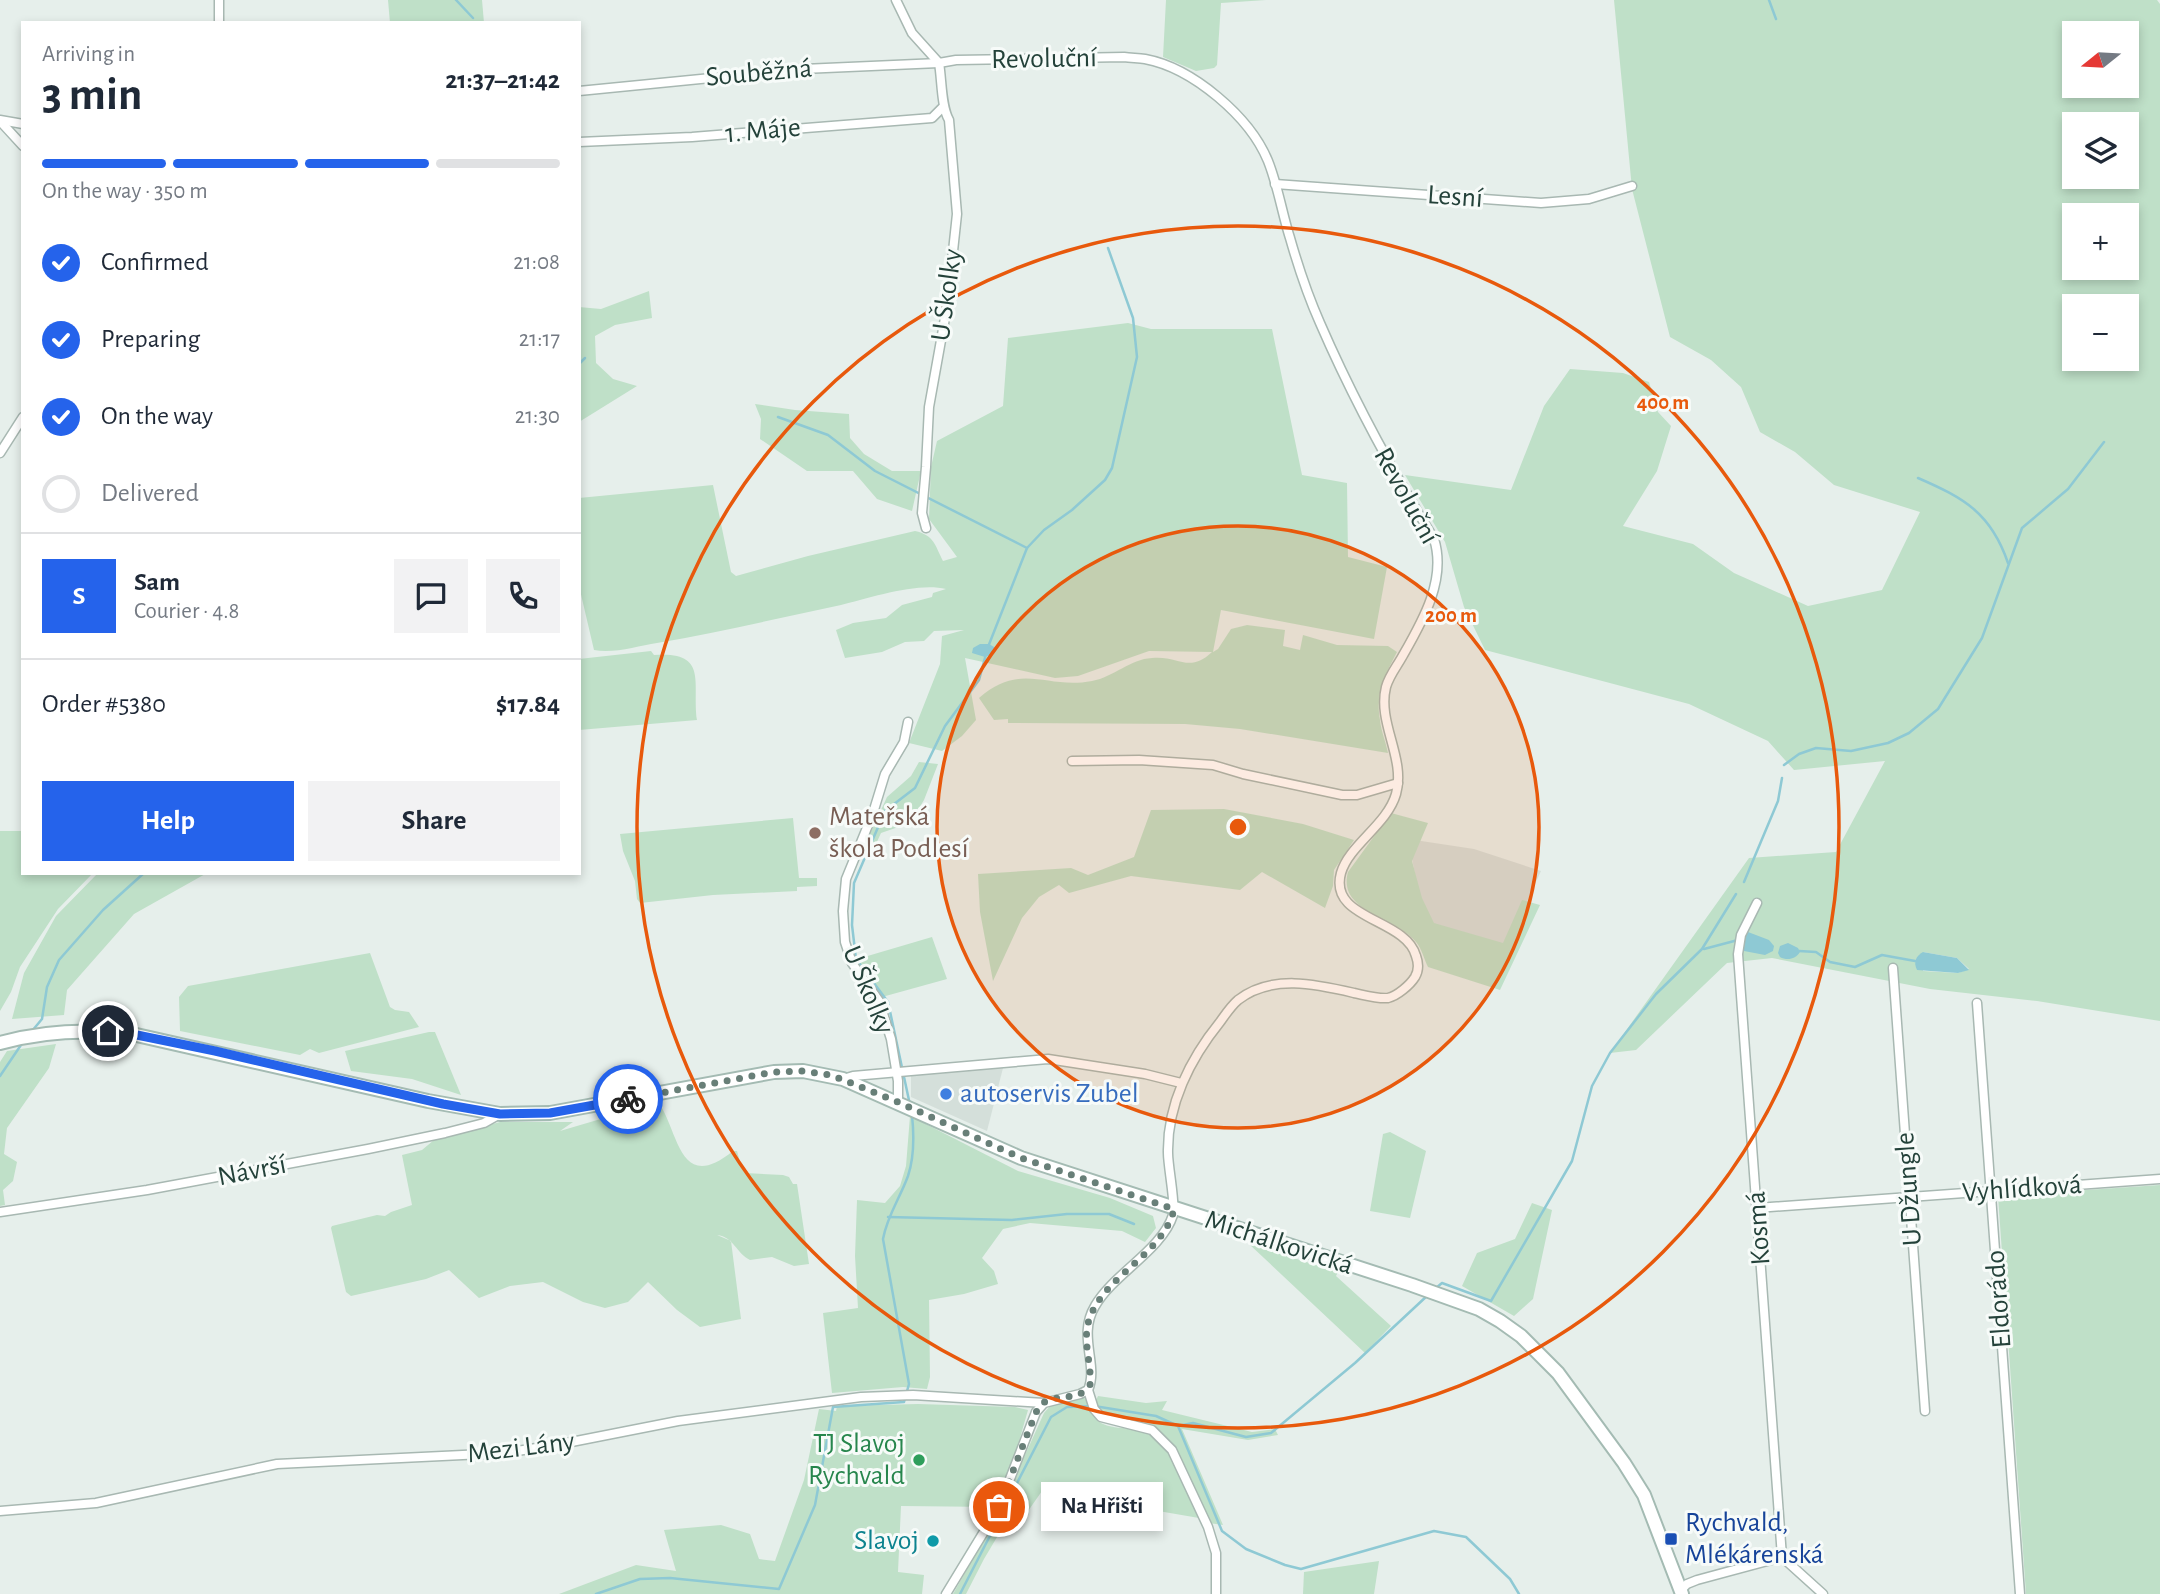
<!DOCTYPE html>
<meta charset="utf-8">
<style>
body{margin:0;font-family:"Alegreya Sans",sans-serif;background:#f2f2f3;color:#1f2937;height:100vh;display:flex;flex-direction:column;font-size:26px;white-space:nowrap}
*{box-sizing:border-box;margin:0}
p{font-size:23px;color:#747a83}
.icon{flex:none;width:38px;height:38px;fill:none;stroke:currentColor;stroke-width:2;stroke-linecap:round;stroke-linejoin:round}
.map{position:relative;flex:1;overflow:hidden}
.sheet{position:absolute;left:21px;top:21px;width:560px;height:854px;display:flex;flex-direction:column;background:#fff;border-radius:0px;box-shadow:0 4px 10px #0003}
.sheet>*{flex:none}
.needle{width:46px;rotate:252deg}
.fabs{position:absolute;left:2062px;top:21px;display:grid;gap:14px}
.fabs a{display:grid;place-items:center;width:77px;height:77px;border-radius:0px;background:#fff;box-shadow:0 4px 10px #0003;font-size:35px}
.pin{position:absolute;display:grid;place-items:center;width:60px;height:60px;color:#fff;margin:-30px;border:4px solid #fff;border-radius:50%;box-shadow:0 2px 7px #0007}
.courier{position:absolute;display:grid;place-items:center;width:70px;height:70px;margin:-35px;border:5px solid #2563eb;border-radius:50%;background:#fff;color:#222;box-shadow:0 2px 9px #0007}
.bubble{position:absolute;height:49px;border-radius:0px;background:#fff;box-shadow:0 4px 10px #0003;font-size:23px;font-weight:700;line-height:49px;text-align:center}
.overview em{font-style:normal;font-weight:700}
.overview div{display:flex;flex-direction:column-reverse}
.overview{display:flex;align-items:center;justify-content:space-between;height:119px;padding:0 21px}
h1{font-size:46px;font-weight:700;line-height:52px}
.bar{display:grid;grid-template-columns:repeat(4,1fr);gap:10px 7px;align-content:center;height:84px;padding:0 21px}
.bar i{height:9px;border-radius:5px;background:#e0e1e3}
.bar .on{background:#2563eb}
.bar p{grid-column:span 4}
.line{display:flex;align-items:center;gap:18px;padding:0 21px;border-top:2px solid #e0e1e3}
.line div{flex:1}
.round{display:grid;place-items:center;flex:none;width:74px;height:74px;border-radius:0px;background:#f2f2f3}
ol{padding:0 21px;list-style:none}
li{display:flex;align-items:center;gap:21px;height:77px}
li p{margin-inline-start:auto}
li .icon{padding:7px;border-radius:50%;background:#2563eb;color:#fff;stroke-width:4}
li:last-child{color:#747a83}
li i{width:38px;height:38px;border:4px solid #e0e1e3;border-radius:50%}
.cta{display:flex;gap:14px;margin-top:auto;padding:14px 21px}
.cta a{flex:1;height:80px;border-radius:0px;background:#2563eb;color:#fff;font-size:28px;font-weight:700;line-height:80px;text-align:center}
.cta a+a{background:#f2f2f3;color:#1f2937}
.map>svg:first-child{display:block}
</style>
<div class="map">
<svg width="2160" height="1594" viewBox="0 0 2160 1594">
<rect width="100%" height="100%" fill="#e6efeb"/>
<g fill="#d4dfda">
<path d="M1408 839 1474 849 1541 871 1503 953 1431 954Z"/>
<path d="M1003 1068 987 1131 911 1097V1074Z"/>
</g>
<g fill="#bfe0c8" fill-rule="evenodd">
<path d="M388 0H482L484 23H390Z"/>
<path d="M1166 0H1266L1221 3 1217 65 1214 68 1196 71 1163 57Z"/>
<path d="M1614 0H2157L2160 4V1021L2037 1001 1930 989 1772 958 1727 963 1636 1050 1610 1053 1749 858 1836 852 1885 761 1794 770 1768 741 1689 704 1485 650 1464 607 1445 542 1405 475 1511 490 1544 406 1570 369 1623 373 1649 382 1658 412 1671 426 1657 471 1623 526 1693 544 1734 573 1808 606 1882 590 1920 512 1834 485 1795 452 1760 432 1741 387 1711 360 1670 337 1632 189ZM2074 33H2126V86H2074ZM2074 124H2126V177H2074ZM2074 215H2126V268H2074ZM2074 306H2126V359H2074ZM1923 952 1957 958 1969 969 1958 973 1923 971Z"/>
<path d="M649 291 652 318 615 325 595 336 596 363 613 379 637 386 579 422V307L601 309Z"/>
<path d="M1128 323 1151 329H1272L1302 475 1347 483 1348 557 1387 567 1374 639 1221 610 1213 652 1218 649 1231 629 1247 625 1285 630 1283 646 1300 650 1303 635 1337 645 1388 646 1397 652C1385 675 1375 694 1380 720 1381 731 1386 742 1388 753L1240 729 1185 724 1008 723V719L994 720 979 698C1022 661 1046 690 1092 681 1114 677 1130 659 1152 658 1178 655 1189 674 1212 652L1149 651 1078 676 1055 678 965 658 976 720 962 736 942 751 909 743 940 664 942 636 964 630 934 631 924 641 905 642 882 652 845 658 836 630 853 623 886 618 902 605 932 597 933 593 946 589C917 582 870 598 841 605 780 618 719 632 657 643 638 646 613 654 594 650L579 586V498L713 485 731 572 736 576 808 556 915 531C934 535 935 545 943 561L957 557 929 519 931 467 937 441 1003 406 1008 338Z"/>
<path d="M755 404 795 410 849 414 850 438 864 454 892 471H921L912 511 877 499 853 471H807L760 439 761 419Z"/>
<path d="M651 651 654 655C709 651 692 682 697 720L579 730V659Z"/>
<path d="M919 762 938 764 924 800 910 823 881 833 875 846 870 834 887 797 911 776Z"/>
<path d="M1224 809 1303 824 1354 840 1334 870 1333 886 1325 908 1262 872 1240 890 1131 876 1069 893 1059 885 1039 897 1022 918 993 981 980 912 978 874 1071 868 1088 875 1134 857 1151 810Z"/>
<path d="M1391 813 1428 823 1412 861 1422 898 1434 923 1503 943 1522 900 1540 905 1500 990 1428 967C1424 959 1422 949 1416 942 1395 916 1337 912 1348 872Z"/>
<path d="M793 818 799 878H817V886L797 887V891L713 895 640 903 637 899 635 881 623 851 620 834Z"/>
<path d="M0 831H23V873H93L58 909 20 967 11 992 0 1011Z"/>
<path d="M98 873H207L134 914 67 990 64 1015 12 1019 24 973 56 916Z"/>
<path d="M932 937 947 979 882 997 854 960Z"/>
<path d="M370 953 390 1007 395 1010 409 1012 419 1027 319 1053 310 1049 300 1055 180 1031 179 997 188 986Z"/>
<path d="M429 1032H435L461 1095 412 1079 351 1071 345 1051Z"/>
<path d="M56 1044 49 1068 7 1128 4 1154 17 1162 13 1181 3 1190 5 1205 0 1206V1062L7 1051Z"/>
<path d="M660 1105C679 1134 680 1194 733 1151H737L742 1169 745 1173 783 1175 789 1177 793 1184H797L809 1264 794 1266 772 1257 750 1260C736 1253 734 1237 717 1235L731 1241 741 1319 700 1327 677 1310 648 1282 628 1302 605 1308 583 1302 543 1282 510 1286 479 1298 449 1270 426 1279 351 1296 346 1292 331 1228 332 1226 377 1215 385 1216 391 1212 412 1205 402 1155 422 1150 434 1140 500 1122H573L560 1131 621 1113Z"/>
<path d="M910 1116 1018 1171 1110 1198 1153 1216 1156 1228 1145 1242 1122 1231 1030 1223 1003 1229 982 1258 994 1271 998 1284 964 1294 929 1300 930 1377 927 1389 903 1387 832 1393 823 1313 858 1308 855 1256 857 1200 885 1203 900 1186 906 1166Z"/>
<path d="M1390 1132 1426 1151 1410 1218 1370 1211 1383 1134Z"/>
<path d="M2160 1185V1594H2026L1998 1196Z"/>
<path d="M1532 1203 1552 1210 1533 1299 1514 1316 1462 1286 1477 1253 1515 1239Z"/>
<path d="M1249 1244 1338 1272 1336 1276 1391 1326 1365 1353Z"/>
<path d="M1083 1396C1089 1403 1093 1419 1101 1423 1118 1432 1142 1424 1158 1440 1176 1457 1188 1495 1199 1518L1042 1491 1019 1524 1006 1522 984 1559 966 1594H953L998 1515 1044 1413 1050 1406Z"/>
<path d="M1098 1396 1146 1403 1167 1401 1162 1410 1252 1432 1275 1429 1278 1435 1248 1440 1182 1429 1223 1525 1209 1523C1198 1499 1176 1440 1154 1427 1141 1419 1120 1419 1105 1416L1099 1411 1095 1402Z"/>
<path d="M918 1404 1015 1407 1028 1410 1012 1466 996 1507 901 1506 898 1572 924 1575 922 1594H559L636 1565 676 1571 664 1530 721 1525 750 1534 759 1559 775 1561 804 1480 819 1409 836 1411 837 1406Z"/>
<path d="M1379 1561 1374 1594H1303L1304 1572Z"/>
</g>
<g fill="#8ec9d4">
<path d="M980 644H989L994 647 995 653 985 657 972 653 973 648Z"/>
<path d="M1748 932 1769 940 1774 946 1773 951 1765 955 1744 951 1743 941Z"/>
<path d="M1788 943 1798 948 1800 952C1796 959 1787 961 1780 957L1778 953 1780 946Z"/>
<path d="M1923 952 1957 958 1969 970 1958 973 1917 970C1913 962 1916 956 1923 952Z"/>
</g>
<g fill="none" stroke-linecap="round" stroke-linejoin="round">
<g stroke="#8ec9d4" stroke-width="2.5">
<path d="M456 0 473 18"/>
<path d="M1769 0 1776 19"/>
<path d="M579 364 585 358"/>
<path d="M778 417 828 435 875 471 1027 548"/>
<path d="M1918 478C1964 498 1991 513 2008 563"/>
<path d="M988 647 1027 548 1044 530 1072 510 1105 480 1112 468 1137 357 1133 318 1108 248"/>
<path d="M1784 765 1799 754 1816 748 1851 751 1888 743 1909 733 1938 709 1982 638 2022 528 2068 489 2104 442"/>
<path d="M1744 882 1778 801 1782 778"/>
<path d="M1704 949 1738 940"/>
<path d="M1799 951 1816 952 1830 962 1855 967 1882 955 1915 961"/>
<path d="M32 1031 42 1019 47 987 59 960 103 910 144 873"/>
<path d="M0 1076 23 1042"/>
<path d="M910 1105 888 1002 856 959 852 925 854 883 885 811 915 788 945 726 979 680 986 654"/>
<path d="M888 1217 1012 1220 1067 1214H1109L1134 1224"/>
<path d="M1436 1288 1442 1283 1491 1301 1572 1161 1592 1086 1610 1053 1656 994 1702 949 1736 894"/>
<path d="M1178 1426 1193 1423 1246 1437 1271 1433 1355 1363 1428 1295"/>
<path d="M596 1594 640 1579 670 1578 779 1589 815 1505 833 1407 904 1402 909 1384 883 1239C887 1216 900 1198 908 1176 914 1158 914 1134 912 1115"/>
<path d="M960 1594 1051 1417 1067 1407 1094 1406 1156 1416 1178 1426 1222 1531 1246 1549 1285 1565 1301 1569 1434 1531 1466 1537 1510 1579 1519 1594"/>
</g>
<g stroke="#a8b8b2" stroke-width="11">
<g id="street">
<path d="M896 0 912 33 939 63"/>
<path d="M219 23V0"/>
<path d="M579 91 803 69 939 63 956 60 1124 57C1131 58 1138 58 1145 59 1193 68 1250 117 1268 161 1278 186 1282 213 1290 238 1298 266 1308 296 1320 323 1353 399 1391 469 1434 539 1447 580 1422 622 1402 657 1397 666 1389 676 1386 687 1377 723 1406 758 1396 794 1387 825 1349 845 1341 873 1328 920 1406 918 1416 956 1419 964 1419 970 1415 977 1410 985 1397 996 1388 998 1377 999 1364 995 1354 993 1316 984 1271 974 1238 1000 1231 1006 1225 1015 1220 1022 1190 1059 1167 1105 1168 1153 1168 1167 1176 1206 1173 1215 1162 1250 1113 1274 1095 1306 1077 1336 1099 1365 1088 1390L1080 1394 1044 1403 1036 1412 999 1507 946 1594"/>
<path d="M0 120 23 124"/>
<path d="M0 121 23 146"/>
<path d="M579 142 692 137 932 118 942 108"/>
<path d="M1275 184 1541 203 1589 199 1632 186"/>
<path d="M0 453 23 417"/>
<path d="M926 528 922 513 926 467 929 407 947 307 957 214 949 120C941 106 942 80 939 63"/>
<path d="M1072 761 1139 760 1213 765 1243 774 1342 795H1357L1398 783"/>
<path d="M1757 903 1741 935 1738 954 1782 1557 1823 1594"/>
<path d="M1893 968 1925 1411"/>
<path d="M1977 1003 2020 1594"/>
<path d="M843 1079 853 1076 1048 1059 1145 1074 1181 1083"/>
<path d="M898 1102V1081L891 1039 879 1001 852 963 845 942 843 911 846 879 873 813 885 774 904 742 908 722"/>
<path d="M1757 1208 2160 1179"/>
<path d="M0 1212 147 1190 368 1149 445 1133 484 1123 500 1114"/>
<path d="M1088 1390 1094 1409 1101 1417 1152 1430 1172 1450 1208 1527 1216 1553V1594"/>
<path d="M0 1511 96 1503 277 1464 504 1453 556 1445 678 1421 861 1397 913 1395 1044 1403"/>
<path d="M1680 1591 1687 1584 1697 1580 1782 1557"/>
</g>
</g>
<g stroke="#a4bbb3" stroke-width="16">
<path id="secondary" d="M0 1043C43 1031 87 1029 132 1034L428 1101 500 1114 550 1113 774 1072 803 1071 843 1079 1021 1158 1412 1285 1479 1309 1500 1321 1521 1336 1558 1373 1624 1463 1644 1495 1682 1594"/>
</g>
<use href="#street" stroke="#fff" stroke-width="8"/>
<use href="#secondary" stroke="#fff" stroke-width="12"/>
</g>
<g fill="none" stroke-linecap="round" stroke-linejoin="round">
<path stroke="#687f78" stroke-width="7" stroke-dasharray="0 12.6" d="M628 1099 774 1072 803 1071 831 1075 898 1102 1021 1158 1174 1209C1164 1254 1103 1276 1089 1320 1082 1341 1092 1364 1090 1385 1081 1401 1057 1394 1043 1403 1040 1406 1039 1409 1036 1412L999 1507"/>
<path stroke="#2563eb" stroke-width="9" d="M108 1031 132 1034 215 1051 443 1104 500 1114 550 1113 628 1099"/>
</g>
<circle cx="1238" cy="827" r="301" fill="#e8590c" fill-opacity=".12"/>
<g fill="none" stroke="#e8590c" stroke-width="3.5">
<circle cx="1238" cy="827" r="301"/>
<circle cx="1238" cy="827" r="601"/>
</g>
<circle fill="#8d6e63" stroke="#f7fbf9" stroke-width="2.5" cx="815" cy="833" r="7"/>
<circle fill="#3f7fe0" stroke="#f7fbf9" stroke-width="2.5" cx="946" cy="1094" r="7"/>
<circle fill="#2e9e5b" stroke="#f7fbf9" stroke-width="2.5" cx="919" cy="1460" r="7"/>
<rect fill="#1a4fb4" stroke="#f7fbf9" stroke-width="2.5" x="1664" y="1532" width="14" height="14" rx="3.5"/>
<circle fill="#0f9aa8" stroke="#f7fbf9" stroke-width="2.5" cx="933" cy="1541" r="7"/>
<g text-anchor="middle" dominant-baseline="central" stroke-width="6" stroke-linejoin="round" paint-order="stroke">
<g font-size="28" fill="#24423a" stroke="#f7fbf9">
<text transform="translate(1044 59) rotate(-1)">Revoluční</text>
<text transform="translate(759 73) rotate(-5)">Souběžná</text>
<text transform="translate(763 131) rotate(-5)">1. Máje</text>
<text transform="translate(1455 197) rotate(4)">Lesní</text>
<text transform="translate(947 295) rotate(-82)">U Školky</text>
<text transform="translate(1406 496) rotate(61)">Revoluční</text>
<text transform="translate(868 990) rotate(67)">U Školky</text>
<text transform="translate(252 1171) rotate(-11)">Návrší</text>
<text transform="translate(1909 1189) rotate(-94)">U Džungle</text>
<text transform="translate(2022 1189) rotate(-4)">Vyhlídková</text>
<text transform="translate(1759 1228) rotate(-94)">Kosmá</text>
<text transform="translate(1279 1243) rotate(18)">Michálkovická</text>
<text transform="translate(1999 1299) rotate(-94)">Eldorádo</text>
<text transform="translate(521 1448) rotate(-7)">Mezi Lány</text>
</g>
<g font-size="28" fill="#785e54" stroke="#f7fbf9" text-anchor="start">
<text x="829" y="817">Mateřská<tspan x="829" dy="32">škola Podlesí</tspan></text>
</g>
<g font-size="28" fill="#366cbe" stroke="#f7fbf9" text-anchor="start">
<text x="960" y="1094">autoservis Zubel</text>
</g>
<g font-size="28" fill="#27864d" stroke="#f7fbf9" text-anchor="end">
<text x="905" y="1444">TJ Slavoj<tspan x="905" dy="32">Rychvald</tspan></text>
</g>
<g font-size="28" fill="#164399" stroke="#f7fbf9" text-anchor="start">
<text x="1685" y="1523">Rychvald,<tspan x="1685" dy="32">Mlékárenská</tspan></text>
</g>
<g font-size="28" fill="#0d838f" stroke="#f7fbf9" text-anchor="end">
<text x="919" y="1541">Slavoj</text>
</g>
</g>
<circle cx="1238" cy="827" r="10" fill="#e8590c" stroke="#f7fbf9" stroke-width="3.5"/>
<g font-size="21" text-anchor="middle" font-weight="bold" fill="#e8590c" stroke="#f7fbf9" stroke-width="6" stroke-linejoin="round" paint-order="stroke">
<text x="1663" y="409">400 m</text>
<text x="1451" y="622">200 m</text>
</g>
</svg>
<div class="fabs">
<a><svg class="needle" viewBox="-14 -14 28 28"><path d="M0-13l5 13h-10z" fill="#e53935"/><path d="M0 13l5-13h-10z" fill="#747a83"/></svg></a>
<a><svg class="icon" aria-label="layers" viewBox="0 0 24 24"><path d="M12 4l9 5-9 5-9-5zM3 14l9 5 9-5"/></svg></a>
<a>+</a>
<a>−</a>
</div>
<div class="pin" style="left:999px;top:1507px;background:#ea580c"><svg class="icon" aria-label="bag" viewBox="0 0 24 24"><path d="M5 8h14l-1 12H6zM9 8a3 3 0 0 1 6 0"/></svg></div>
<div class="pin" style="left:108px;top:1031px;background:#1f2937"><svg class="icon" aria-label="home" viewBox="0 0 24 24"><path d="M3 11l9-7 9 7M6 9v11h12V9"/></svg></div>
<div class="courier" style="left:628px;top:1099px"><svg class="icon" aria-label="bike" viewBox="0 0 24 24"><circle cx="6" cy="16" r="4"/><circle cx="18" cy="16" r="4"/><path d="M6 16l4-8h5l3 8M10 8l3 8H6M13 5h3"/></svg></div>
<div class="bubble" style="left:1041px;top:1482px;width:122px">Na Hřišti</div>
<section class="sheet">
<div class="overview"><div><h1>3 min</h1><p>Arriving in</p></div><em>21:37–21:42</em></div>
<div class="bar"><i class="on"></i><i class="on"></i><i class="on"></i><i></i><p>On the way · 350 m</p></div>
<ol>
<li><svg class="icon" aria-label="check" viewBox="0 0 24 24"><path d="M5 12l5 5 9-10"/></svg>Confirmed<p>21:08</p></li>
<li><svg class="icon" aria-label="check" viewBox="0 0 24 24"><path d="M5 12l5 5 9-10"/></svg>Preparing<p>21:17</p></li>
<li><svg class="icon" aria-label="check" viewBox="0 0 24 24"><path d="M5 12l5 5 9-10"/></svg>On the way<p>21:30</p></li>
<li><i></i>Delivered</li>
</ol>
<div class="line" style="height:126px"><b class="round" style="background:#2563eb;color:#fff">S</b><div><b>Sam</b><p>Courier · 4.8</p></div><a class="round"><svg class="icon" aria-label="chat" viewBox="0 0 24 24"><path d="M4 5h16v11H9l-5 4z"/></svg></a><a class="round"><svg class="icon" aria-label="phone" viewBox="0 0 24 24"><path d="M5 4h4l2 5-3 2q2 4 5 5l2-3 5 2v4C11 20 4 13 5 4z"/></svg></a></div>
<div class="line" style="height:91px"><div>Order #5380</div><b>$17.84</b></div>
<div class="cta"><a>Help</a><a>Share</a></div>
</section>
</div>
